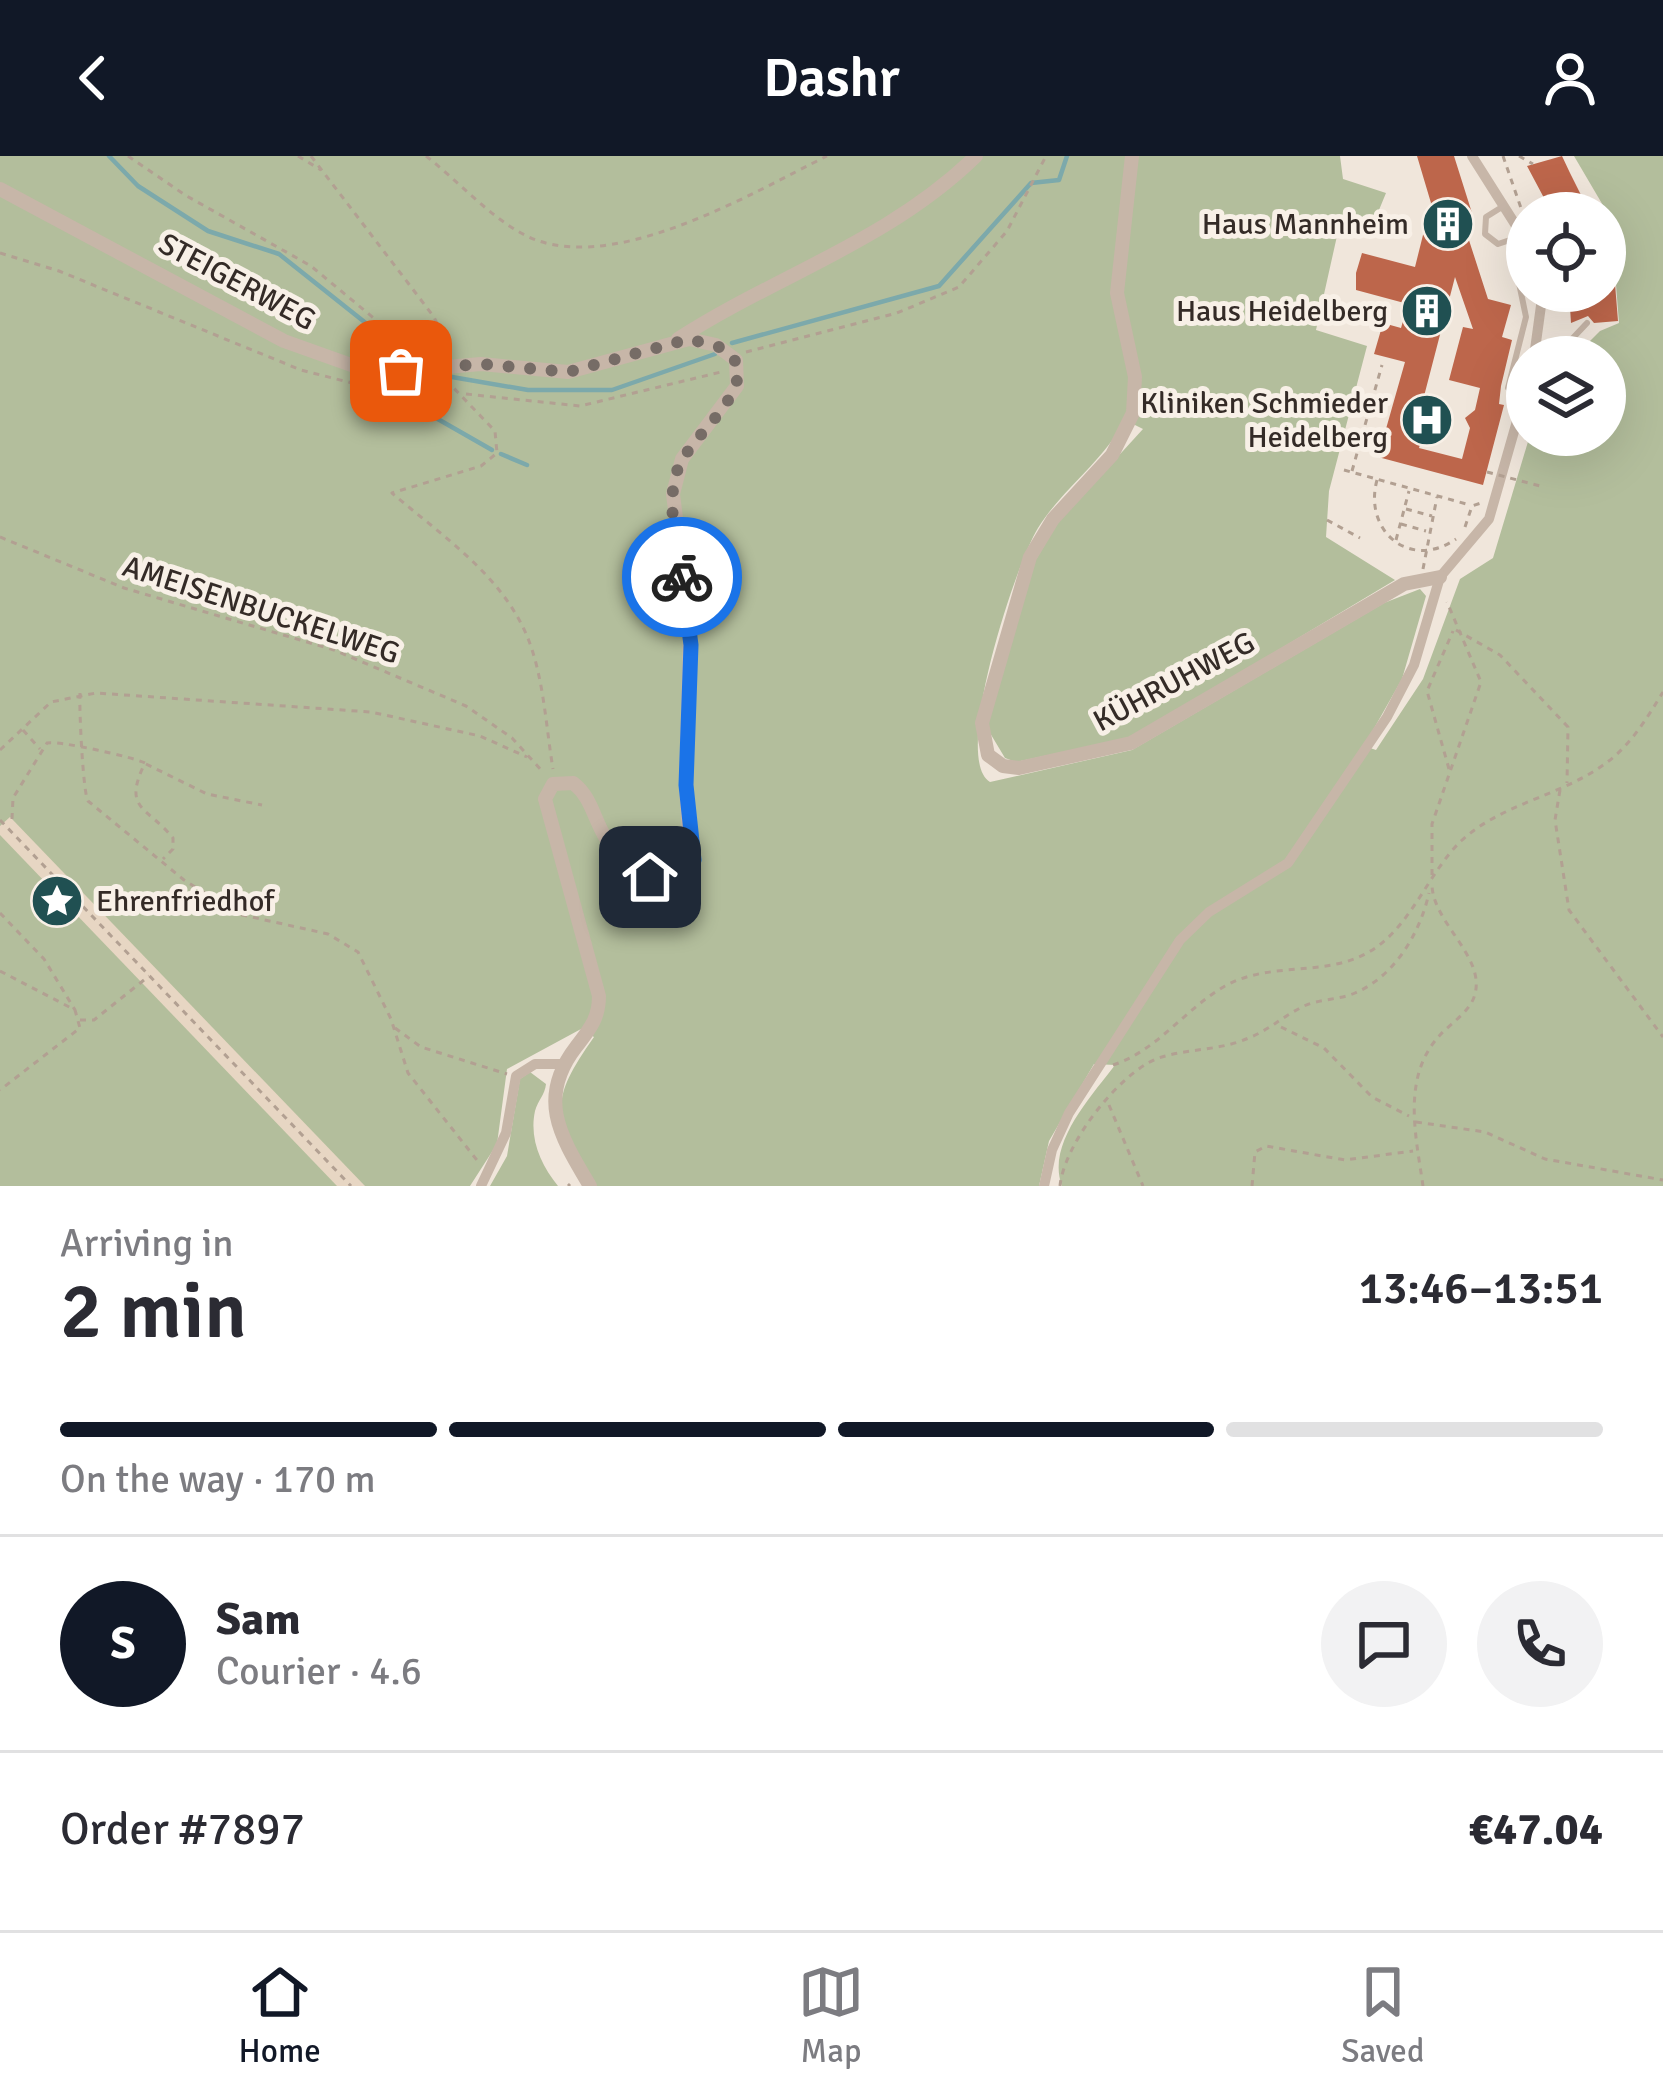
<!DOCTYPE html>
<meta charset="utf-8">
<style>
body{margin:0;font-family:Signika,sans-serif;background:#f2f2f3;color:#2b2b33;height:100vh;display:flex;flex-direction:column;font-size:45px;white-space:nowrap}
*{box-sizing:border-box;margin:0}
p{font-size:39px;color:#7c7c81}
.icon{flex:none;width:66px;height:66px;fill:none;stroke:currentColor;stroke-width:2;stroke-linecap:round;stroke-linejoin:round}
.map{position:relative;height:1030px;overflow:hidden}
.panel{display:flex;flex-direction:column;background:#fff;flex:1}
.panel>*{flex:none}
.buttons{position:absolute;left:1506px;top:36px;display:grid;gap:24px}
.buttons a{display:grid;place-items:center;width:120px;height:120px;border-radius:50%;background:#fff;box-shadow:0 12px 48px #0002;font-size:60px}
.pin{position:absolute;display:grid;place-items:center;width:102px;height:102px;color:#fff;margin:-51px;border-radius:24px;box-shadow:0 6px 18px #0006}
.courier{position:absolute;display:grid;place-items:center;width:120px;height:120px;margin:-60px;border:9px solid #1a73e8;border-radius:50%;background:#fff;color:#222;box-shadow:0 3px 15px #0007}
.summary em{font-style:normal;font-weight:600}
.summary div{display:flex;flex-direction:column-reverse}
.summary{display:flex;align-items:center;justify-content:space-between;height:204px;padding:0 60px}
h1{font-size:78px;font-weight:600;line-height:90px}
.bar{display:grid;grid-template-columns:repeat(4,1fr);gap:18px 12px;align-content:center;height:144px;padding:0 60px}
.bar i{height:15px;border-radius:9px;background:#e1e1e2}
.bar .active{background:#111827}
.bar p{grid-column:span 4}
.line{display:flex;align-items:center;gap:30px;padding:0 60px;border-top:3px solid #e1e1e2}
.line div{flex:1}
.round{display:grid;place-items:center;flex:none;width:126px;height:126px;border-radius:63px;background:#f2f2f3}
header{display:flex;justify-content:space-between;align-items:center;height:156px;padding:0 60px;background:#111827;color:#fff;font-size:54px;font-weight:600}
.tabs{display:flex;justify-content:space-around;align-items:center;height:168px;border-top:3px solid #e1e1e2;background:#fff;font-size:33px;color:#7c7c81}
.tabs a{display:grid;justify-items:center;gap:6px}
.tabs .active{color:#111827}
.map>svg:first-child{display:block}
</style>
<header><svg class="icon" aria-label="back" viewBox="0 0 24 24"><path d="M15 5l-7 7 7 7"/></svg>Dashr<svg class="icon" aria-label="person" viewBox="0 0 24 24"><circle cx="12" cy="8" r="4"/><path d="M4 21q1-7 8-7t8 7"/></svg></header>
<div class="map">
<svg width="1663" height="1030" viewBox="0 0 1663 1030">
<rect width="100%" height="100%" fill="#f0e6db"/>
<g fill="#b3be9c">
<path d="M0 0H1340L1343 23 1386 37 1372 71 1337 80 1316 174 1367 190 1329 335 1326 381 1395 424 1133 581 1016 606 1005 602 987 572 1033 408 1059 365 1143 273 1125 264C1102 307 1063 332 1038 372 1016 407 951 603 990 626L1132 594 1384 447 1420 433 1426 440 1402 523 1364 590 1376 594 1423 523 1460 423 1493 402 1530 279H1605V201H1574L1600 175 1619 167 1611 63 1574 0H1663V1030H1062C1046 988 1091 941 1115 909L1094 908 1049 985 1039 1030H596C557 959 544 952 594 881L581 873 507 913 497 988 470 1030H0Z"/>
<path d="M530 916 546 928C545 939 538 944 535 955 529 983 541 1009 558 1030H490L507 1000 520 923Z"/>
</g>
<path fill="#e7d6c3" d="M10 661 12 663 365 1030H337L0 679V670Z"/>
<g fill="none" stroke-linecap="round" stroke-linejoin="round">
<g stroke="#7ca9ab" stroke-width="4.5">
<path d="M109 0 138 30 208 75 279 98 411 203"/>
<path d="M732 187 939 130 1031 27 1059 24 1067 0"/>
<path d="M452 221 528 234H612L715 198"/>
<path d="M408 246 492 294"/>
<path d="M501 298 527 309"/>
</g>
</g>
<g fill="#bd664b" fill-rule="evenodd">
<path d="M1417 0H1454L1472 57 1467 78 1488 143 1511 149 1502 181 1512 184 1501 230 1499 248 1504 249 1483 329 1378 301 1405 206 1374 198 1383 167 1401 172 1408 148 1356 134V117L1362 97 1415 111 1431 47ZM1455 121 1473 173 1463 171 1449 224 1480 232 1475 254 1465 262 1470 272 1462 303 1419 292 1424 273 1416 271Z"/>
<path d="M1562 0 1570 17 1590 57H1552L1527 10Z"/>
<path d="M1615 128 1618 165 1594 167 1588 160 1571 167 1569 135H1605V129Z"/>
</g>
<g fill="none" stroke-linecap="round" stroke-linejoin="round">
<g stroke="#b2a092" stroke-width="3" stroke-dasharray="6 6" stroke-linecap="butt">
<path d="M128 0 185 39 311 110 417 198"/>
<path d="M298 0 321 14"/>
<path d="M311 0 434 161 450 196"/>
<path d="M426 0C457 24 487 58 521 77 605 125 750 38 827 0"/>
<path d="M1503 0 1522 55"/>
<path d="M1519 0 1533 8"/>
<path d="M0 97 59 115 301 214 399 239 414 238 424 227"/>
<path d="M746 196 897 157 959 131 1007 75 1046 0"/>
<path d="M446 224 495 275 497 297 481 310 392 337C442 380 504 420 529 485 544 525 546 571 553 613"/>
<path d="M466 238 580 250 721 216"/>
<path d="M1344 314 1470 349"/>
<path d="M1352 315 1382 209"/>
<path d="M1377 324C1363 375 1410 415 1456 383"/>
<path d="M1406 353 1432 360"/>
<path d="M1327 364 1360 382"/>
<path d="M1401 368 1426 375"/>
<path d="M1465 371 1472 350 1481 347"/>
<path d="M0 381 124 432 334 494 466 550 512 582 543 616"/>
<path d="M1396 384 1409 335"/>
<path d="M1423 413 1437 341"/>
<path d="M1456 474 1500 499 1568 571 1567 627"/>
<path d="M80 537C79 552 83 637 88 645L184 724 238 758 328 778 358 796 391 863 408 917 480 1008"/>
<path d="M23 574 40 593"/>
<path d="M0 594 51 546 96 537 371 556 480 580 527 601"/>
<path d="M146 608 207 638 262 649"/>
<path d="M1449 613 1427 535 1453 475"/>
<path d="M1560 634 1555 664 1569 754 1663 881"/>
<path d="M12 663 13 642 47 587C57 584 133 601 145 607 122 654 147 650 173 682V693L163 703"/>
<path d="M0 664 351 1030"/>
<path d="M1432 719V668L1481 526 1447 446"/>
<path d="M0 757 44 803 75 854"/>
<path d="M0 815 75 854 80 872 0 934"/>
<path d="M80 864H94L149 820"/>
<path d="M1281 871 1324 892 1372 941 1409 960"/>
<path d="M395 872 421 891 507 918"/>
<path d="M1113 909C1157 895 1186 852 1225 830 1270 805 1324 821 1367 797 1410 774 1427 718 1461 685 1502 647 1562 640 1606 607 1631 589 1647 562 1663 536"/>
<path d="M1109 949 1143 1030"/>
<path d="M1416 966 1485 976 1545 1003 1663 1024"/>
<path d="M568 1030 570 1028"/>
<path d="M1060 1030C1064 988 1118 919 1156 903 1183 893 1211 895 1238 886 1268 876 1277 864 1302 851 1317 843 1339 844 1355 837 1395 820 1420 777 1429 737"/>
<path d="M1252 1030 1255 996 1266 990 1345 1004 1413 995"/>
<path d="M1423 1030C1416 980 1401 921 1440 879 1451 867 1471 855 1475 838 1485 800 1433 767 1432 729"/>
</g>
<g stroke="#c7b6a8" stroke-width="6">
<path d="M1502 51 1486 61 1485 78 1498 88 1519 81"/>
<path d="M1555 201 1587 167"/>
<path d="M1508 232 1526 161 1514 103 1517 82"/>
</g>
<g stroke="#c7b6a8" stroke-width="10">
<path d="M1472 0 1527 87"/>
<path d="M1534 201 1543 135"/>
<path d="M481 1030 506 977 516 920 535 908H565"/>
<path d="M1044 1030 1052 994 1069 957 1180 784 1209 756 1288 707 1387 561 1414 509 1440 421 1489 363 1527 230"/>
</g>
<g stroke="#c7b6a8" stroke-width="14">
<path d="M1132 0 1117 137 1135 221 1133 257 1112 299 1053 363 1030 401 982 567 988 599 1003 610 1019 612 1131 587 1404 428 1440 421"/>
<path d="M0 33 284 185 354 210 401 215 481 208 568 216 689 183 716 189 736 204 737 230 682 303 673 338 690 474 686 629 691 716C667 746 623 707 607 684 594 665 592 641 573 627L553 628 545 643 599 840C599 863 589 874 576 891 536 943 561 981 590 1030"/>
<path d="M678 183C777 119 889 85 976 0"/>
</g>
<path stroke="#b2a092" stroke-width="3" stroke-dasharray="6 6" stroke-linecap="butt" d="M1487 316 1540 330"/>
</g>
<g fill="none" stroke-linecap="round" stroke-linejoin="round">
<path stroke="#766c66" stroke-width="12" stroke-dasharray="0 21.6" d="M401 215 481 208 568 216 689 183 723 192 738 208C743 248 690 279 677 315 666 349 677 387 682 421"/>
<path stroke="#1a73e8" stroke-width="15" d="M650 721 679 727 689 719 694 704 686 629 691 489 682 421"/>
</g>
<defs>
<g id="building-disc" transform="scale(2.7)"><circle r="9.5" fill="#205052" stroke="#f8f0e7"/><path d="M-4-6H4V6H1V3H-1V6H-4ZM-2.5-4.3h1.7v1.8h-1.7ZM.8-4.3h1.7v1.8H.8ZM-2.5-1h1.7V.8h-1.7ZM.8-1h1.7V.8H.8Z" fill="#fff"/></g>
<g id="hospital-disc" transform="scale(2.7)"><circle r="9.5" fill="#205052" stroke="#f8f0e7"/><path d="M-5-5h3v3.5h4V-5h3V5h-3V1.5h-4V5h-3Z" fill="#fff"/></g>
<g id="sight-disc" transform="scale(2.7)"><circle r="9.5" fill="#205052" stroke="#f8f0e7"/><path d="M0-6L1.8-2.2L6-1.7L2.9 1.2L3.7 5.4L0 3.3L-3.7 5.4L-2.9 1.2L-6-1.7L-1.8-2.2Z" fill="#fff"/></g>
</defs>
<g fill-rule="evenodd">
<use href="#building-disc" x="1448" y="68"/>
<use href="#building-disc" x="1427" y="155"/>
<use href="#hospital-disc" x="1427" y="264"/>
<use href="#sight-disc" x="57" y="745"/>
</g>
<g text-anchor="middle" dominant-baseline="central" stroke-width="10" stroke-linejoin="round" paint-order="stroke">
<g font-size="30" fill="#342b27" stroke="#f8f0e7" text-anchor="end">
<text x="1409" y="68">Haus Mannheim</text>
<text x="1388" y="155">Haus Heidelberg</text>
<text x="1388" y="247">Kliniken Schmieder<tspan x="1388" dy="34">Heidelberg</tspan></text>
<text x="96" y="745" text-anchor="start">Ehrenfriedhof</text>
</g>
<g font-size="30" fill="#342b27" stroke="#f8f0e7">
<text transform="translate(237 126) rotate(28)">STEIGERWEG</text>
<text transform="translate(261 454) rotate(18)">AMEISENBUCKELWEG</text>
<text transform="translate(1174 526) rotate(-28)">KÜHRUHWEG</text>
</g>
</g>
</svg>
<div class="buttons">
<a><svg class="icon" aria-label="locate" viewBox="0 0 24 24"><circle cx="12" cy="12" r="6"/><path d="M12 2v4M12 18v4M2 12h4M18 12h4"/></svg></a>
<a><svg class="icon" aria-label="layers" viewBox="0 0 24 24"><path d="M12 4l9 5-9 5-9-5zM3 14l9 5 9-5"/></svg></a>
</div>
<div class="pin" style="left:401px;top:215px;background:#ea580c"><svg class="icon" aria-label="bag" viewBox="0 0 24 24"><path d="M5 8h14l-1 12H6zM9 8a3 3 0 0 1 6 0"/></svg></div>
<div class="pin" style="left:650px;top:721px;background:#1f2937"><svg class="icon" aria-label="home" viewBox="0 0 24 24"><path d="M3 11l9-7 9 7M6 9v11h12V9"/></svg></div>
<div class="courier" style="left:682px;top:421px"><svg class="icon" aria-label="bike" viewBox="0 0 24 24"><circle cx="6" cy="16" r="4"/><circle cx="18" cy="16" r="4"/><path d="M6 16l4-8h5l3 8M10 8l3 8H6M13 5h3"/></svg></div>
</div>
<section class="panel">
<div class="summary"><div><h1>2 min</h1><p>Arriving in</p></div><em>13:46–13:51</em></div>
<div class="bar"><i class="active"></i><i class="active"></i><i class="active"></i><i></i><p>On the way · 170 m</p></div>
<div class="line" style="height:216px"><b class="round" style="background:#111827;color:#fff">S</b><div><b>Sam</b><p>Courier · 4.6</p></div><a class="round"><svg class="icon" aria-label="chat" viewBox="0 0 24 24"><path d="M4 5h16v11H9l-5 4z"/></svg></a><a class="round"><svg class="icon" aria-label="phone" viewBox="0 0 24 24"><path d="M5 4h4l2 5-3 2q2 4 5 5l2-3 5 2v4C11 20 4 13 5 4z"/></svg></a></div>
<div class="line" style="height:156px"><div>Order #7897</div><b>€47.04</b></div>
</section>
<nav class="tabs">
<a class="active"><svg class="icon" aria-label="home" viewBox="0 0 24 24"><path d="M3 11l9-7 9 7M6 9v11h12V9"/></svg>Home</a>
<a><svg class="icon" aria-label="map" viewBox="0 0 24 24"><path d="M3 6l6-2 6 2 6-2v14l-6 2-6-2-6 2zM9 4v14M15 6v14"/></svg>Map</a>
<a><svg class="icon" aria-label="saved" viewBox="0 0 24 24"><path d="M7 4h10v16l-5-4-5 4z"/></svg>Saved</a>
</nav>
